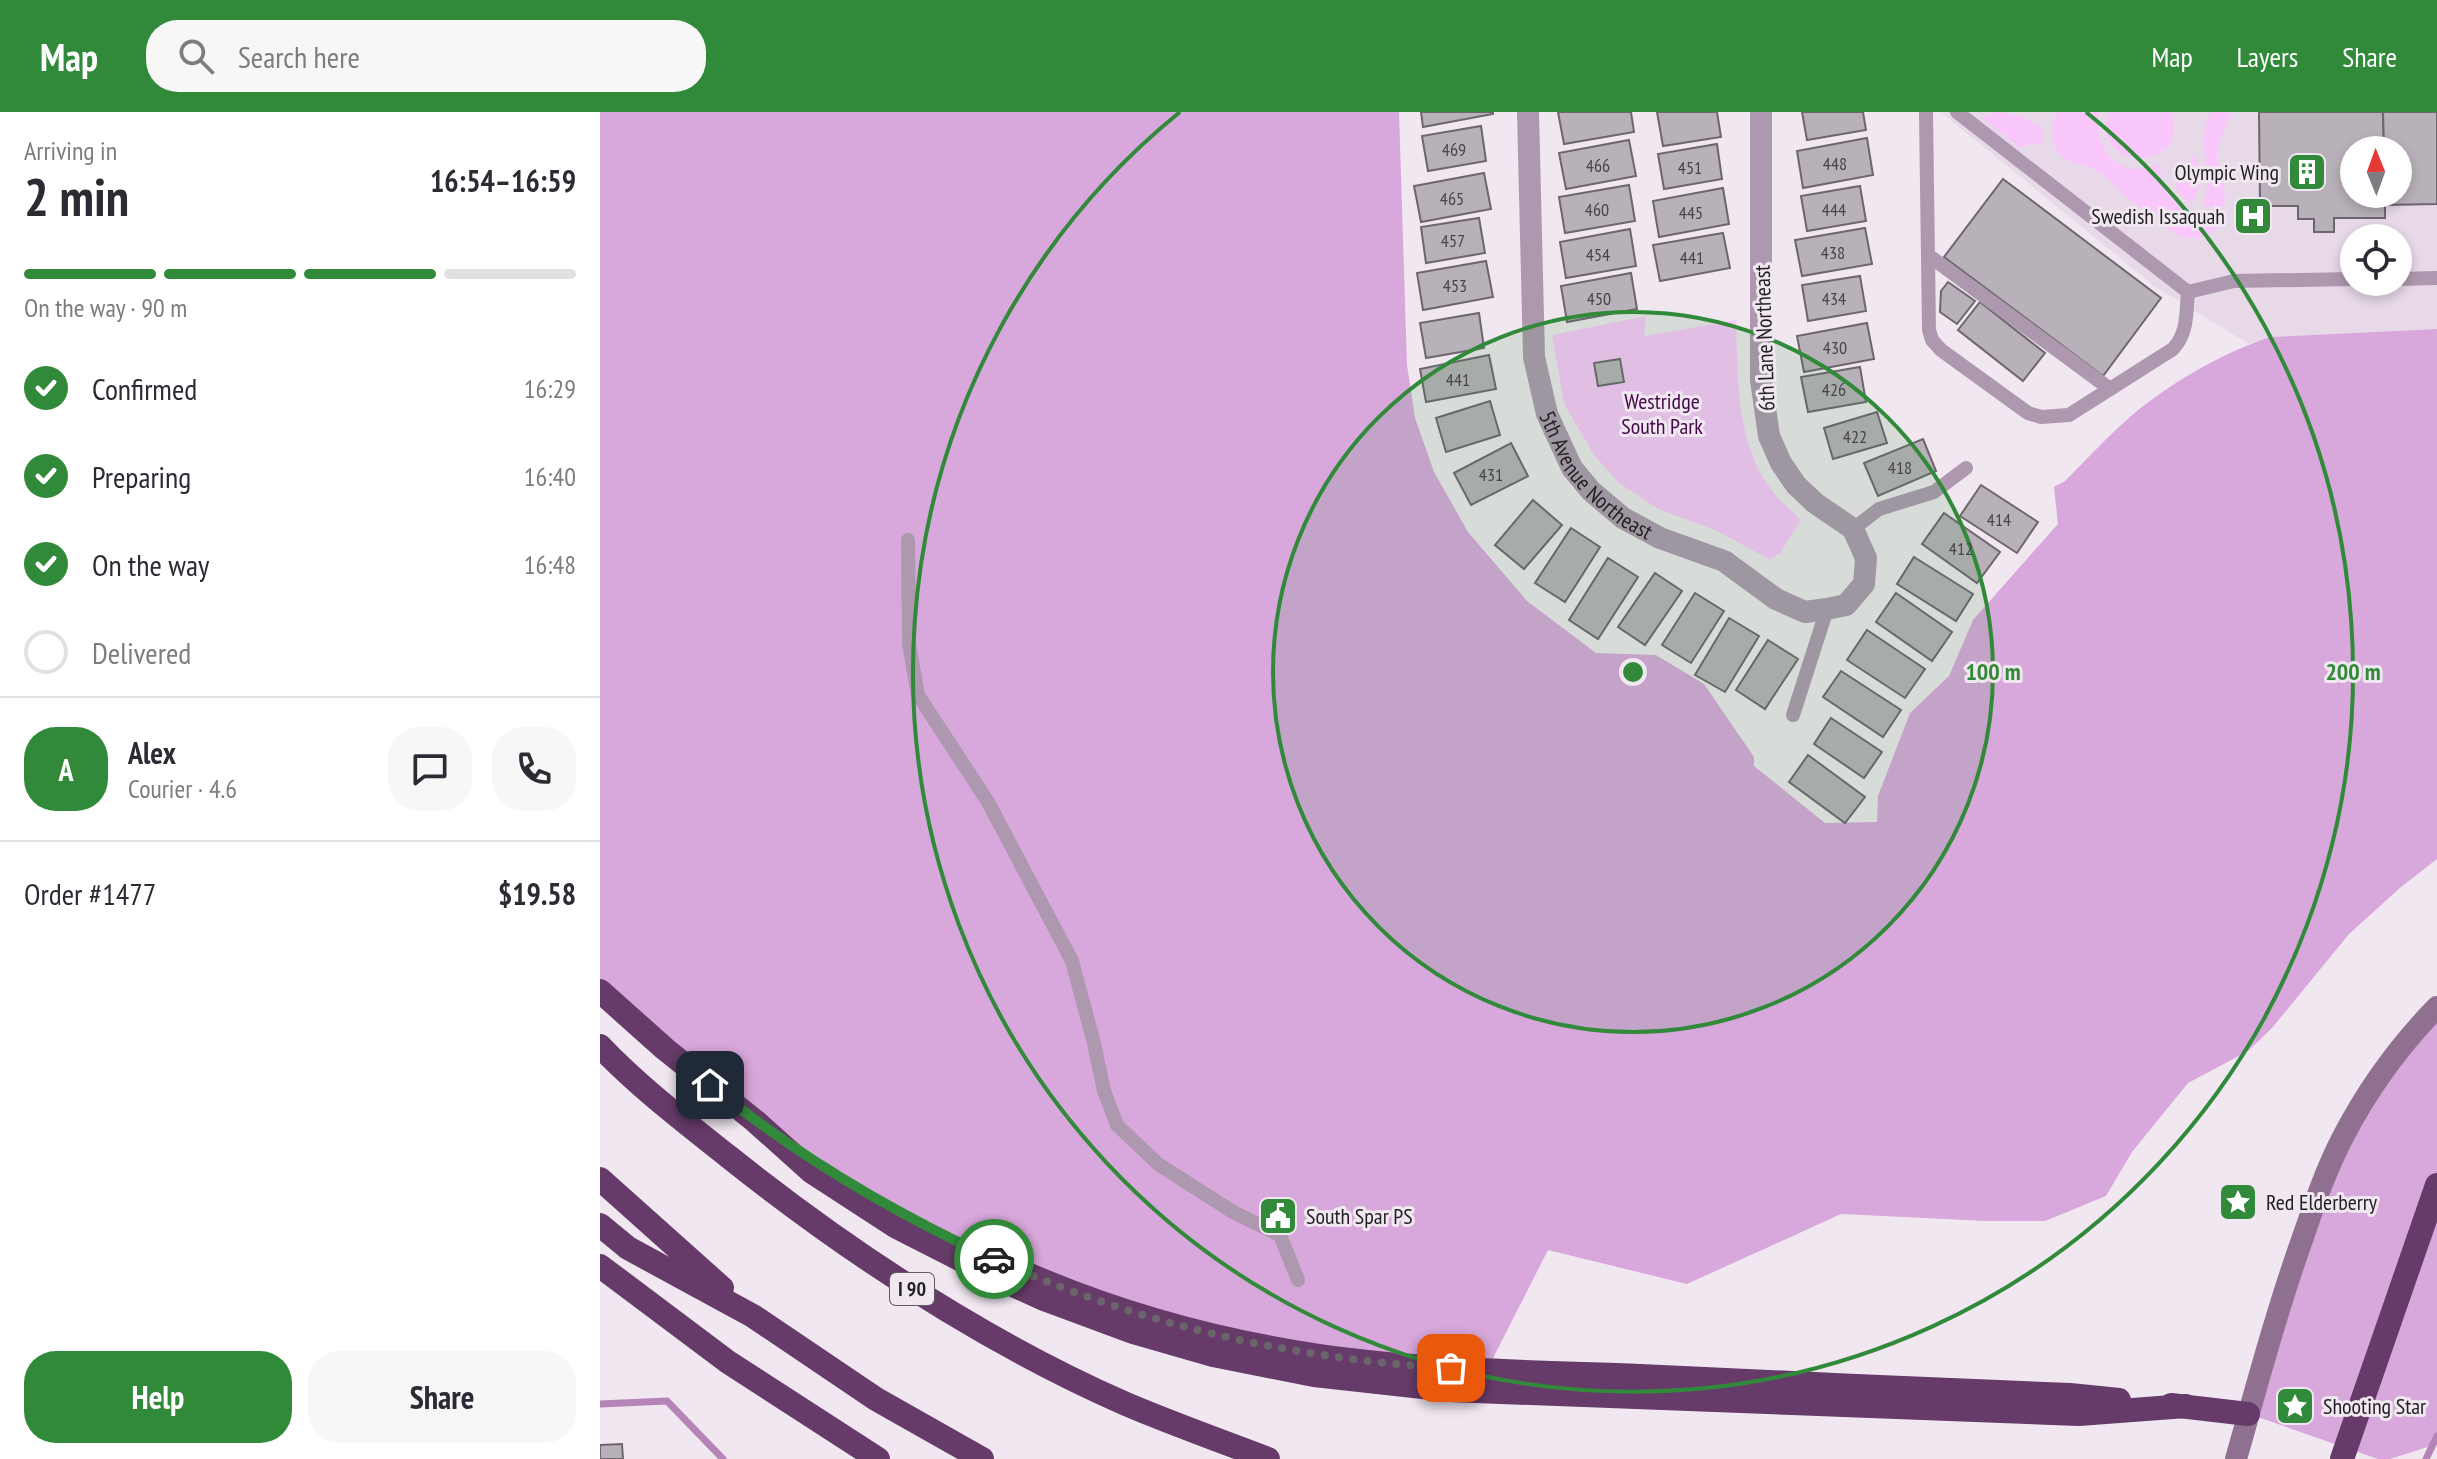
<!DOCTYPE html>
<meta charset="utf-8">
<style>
body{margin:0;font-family:"PT Sans Narrow",sans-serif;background:#f7f7f7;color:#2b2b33;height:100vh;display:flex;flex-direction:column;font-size:30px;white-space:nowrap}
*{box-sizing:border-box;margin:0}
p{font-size:26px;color:#7c7c81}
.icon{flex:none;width:44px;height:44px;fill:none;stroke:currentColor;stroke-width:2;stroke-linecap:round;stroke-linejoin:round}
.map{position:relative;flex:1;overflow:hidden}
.panel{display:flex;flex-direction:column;background:#fff;width:600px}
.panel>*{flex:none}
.needle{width:52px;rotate:359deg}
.controls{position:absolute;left:1740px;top:24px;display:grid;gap:16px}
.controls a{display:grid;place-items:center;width:72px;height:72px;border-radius:50%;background:#fff;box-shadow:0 4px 12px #0003;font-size:40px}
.pin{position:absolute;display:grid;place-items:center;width:68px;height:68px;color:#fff;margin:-34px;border-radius:16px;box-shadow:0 4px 12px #0006}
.courier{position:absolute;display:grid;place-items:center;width:80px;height:80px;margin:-40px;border:6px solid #318a39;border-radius:50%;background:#fff;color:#222;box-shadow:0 2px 10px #0007}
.summary em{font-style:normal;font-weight:600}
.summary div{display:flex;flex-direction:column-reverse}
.summary{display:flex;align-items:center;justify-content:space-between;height:136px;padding:0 24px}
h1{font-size:52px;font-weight:600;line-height:60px}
.bar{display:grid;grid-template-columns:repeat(4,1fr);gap:12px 8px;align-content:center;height:96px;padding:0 24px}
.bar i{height:10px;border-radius:6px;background:#e1e1e2}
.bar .current{background:#318a39}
.bar p{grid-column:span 4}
.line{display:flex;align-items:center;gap:20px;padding:0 24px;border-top:2px solid #e1e1e2}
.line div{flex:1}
.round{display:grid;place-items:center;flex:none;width:84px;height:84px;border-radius:32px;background:#f7f7f7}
ol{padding:0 24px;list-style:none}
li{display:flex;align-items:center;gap:24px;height:88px}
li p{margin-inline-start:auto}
li .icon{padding:8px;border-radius:50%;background:#318a39;color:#fff;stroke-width:4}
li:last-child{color:#7c7c81}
li i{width:44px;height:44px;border:4px solid #e1e1e2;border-radius:50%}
.button{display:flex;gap:16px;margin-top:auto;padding:16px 24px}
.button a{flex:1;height:92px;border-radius:32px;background:#318a39;color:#fff;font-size:32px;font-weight:600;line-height:92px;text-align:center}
.button a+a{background:#f7f7f7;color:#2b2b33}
header{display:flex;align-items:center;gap:48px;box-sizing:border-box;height:112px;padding:0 40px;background:#318a39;color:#fff}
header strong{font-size:38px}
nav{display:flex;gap:44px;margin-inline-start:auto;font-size:28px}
.search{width:560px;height:72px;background:#f7f7f7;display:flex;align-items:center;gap:20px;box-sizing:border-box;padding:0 28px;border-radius:32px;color:#7c7c81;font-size:30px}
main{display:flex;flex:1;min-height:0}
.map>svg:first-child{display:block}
</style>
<header>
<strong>Map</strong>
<div class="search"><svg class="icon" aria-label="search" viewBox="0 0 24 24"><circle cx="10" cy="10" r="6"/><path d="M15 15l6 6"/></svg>Search here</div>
<nav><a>Map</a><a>Layers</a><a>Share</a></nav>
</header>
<main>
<section class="panel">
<div class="summary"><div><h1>2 min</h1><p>Arriving in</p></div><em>16:54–16:59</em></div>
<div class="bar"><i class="current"></i><i class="current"></i><i class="current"></i><i></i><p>On the way · 90 m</p></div>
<ol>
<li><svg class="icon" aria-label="check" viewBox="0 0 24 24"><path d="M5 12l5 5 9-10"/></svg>Confirmed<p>16:29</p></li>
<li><svg class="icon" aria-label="check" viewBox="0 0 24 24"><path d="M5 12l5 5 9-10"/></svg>Preparing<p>16:40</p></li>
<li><svg class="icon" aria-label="check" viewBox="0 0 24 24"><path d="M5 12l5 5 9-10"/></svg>On the way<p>16:48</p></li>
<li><i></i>Delivered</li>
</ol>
<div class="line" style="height:144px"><b class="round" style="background:#318a39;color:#fff">A</b><div><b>Alex</b><p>Courier · 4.6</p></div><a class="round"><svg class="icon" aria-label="chat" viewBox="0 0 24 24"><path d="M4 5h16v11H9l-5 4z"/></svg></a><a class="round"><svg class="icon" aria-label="phone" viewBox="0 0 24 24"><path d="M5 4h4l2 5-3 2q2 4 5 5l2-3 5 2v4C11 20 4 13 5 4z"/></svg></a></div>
<div class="line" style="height:104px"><div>Order #1477</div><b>$19.58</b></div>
<div class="button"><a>Help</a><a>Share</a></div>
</section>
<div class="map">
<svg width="1837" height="1347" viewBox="0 0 1837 1347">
<rect width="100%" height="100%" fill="#f0e7f0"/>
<path fill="#e7d9e8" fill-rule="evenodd" d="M1341 0H1837V217L1670 225 1649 232 1554 174ZM1754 38H1798V82H1754ZM1754 126H1798V170H1754Z"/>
<g fill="#fac7fc">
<path d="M1399 0 1420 3 1442 16 1444 33 1432 31 1420 36 1382 6 1391 1Z"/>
<path d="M1458 0H1499C1495 27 1509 59 1541 57 1547 57 1554 54 1560 52 1561 71 1568 85 1583 97 1541 115 1527 79 1498 60 1489 54 1478 53 1469 49 1451 39 1448 16 1458 0Z"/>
<path d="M1509 0H1572C1591 63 1488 59 1509 0Z"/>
<path d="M1611 0H1632C1626 13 1618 29 1617 43 1616 62 1631 80 1622 99L1611 94H1602C1617 63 1593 30 1611 0Z"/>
<path d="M1594 42C1600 60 1603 75 1591 91L1580 82 1574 70 1583 63Z"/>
<path d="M1592 103H1604L1622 113C1602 128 1582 133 1565 112L1575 111Z"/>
<path d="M1046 204 1044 224 1136 208C1138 267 1135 332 1174 381 1182 391 1193 399 1201 408L1180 441 1170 448 1117 419 1058 397 1019 371 994 343 964 292 952 223Z"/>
</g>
<g fill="#d8a7db">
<path d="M0 0H799L807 253 815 306 834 360 868 420 927 489 996 541 1056 543 1104 572 1154 645V654L1225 711 1277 710 1278 684 1310 601 1349 564 1373 508 1458 412 1454 375 1465 369C1487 347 1508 324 1531 304 1572 270 1620 242 1670 225L1837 217V747L1801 775 1749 822 1672 916 1648 939 1588 971 1532 1040 1506 1084 1445 1109H1387L1241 1102 1087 1172 948 1138 887 1258 764 1250 439 1167 354 1129 305 1102 155 1009 0 879Z"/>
<path d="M1837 893V1332L1790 1347H1778L1649 1302 1718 1080Z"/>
</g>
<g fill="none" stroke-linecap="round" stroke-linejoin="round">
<g stroke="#b585b7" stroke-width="7">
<path d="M0 1292 67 1289 123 1347"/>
<path d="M1826 1347 1837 1324"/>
</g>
</g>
<g fill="#b9b1b9" stroke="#6e666e" stroke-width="2">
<path d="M821 0H893V2L823 15Z"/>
<path d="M958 0H1031L1034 20 964 32Z"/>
<path d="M1057 0H1117L1121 25 1063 34Z"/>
<path d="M1202 0H1263L1266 18 1207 28Z"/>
<path d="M1659 0H1783L1784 38H1754V82H1785V106H1734V120H1714V107H1698V94H1660Z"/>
<path d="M1783 0H1837V92L1785 93V82H1798V38H1784Z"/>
<path d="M881 14 886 49 828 59 822 24Z"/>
<path d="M1267 26 1273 63 1203 76 1197 39Z"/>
<path d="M1029 28 1036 64 966 77 959 41Z"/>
<path d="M1117 32 1122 67 1064 77 1058 42Z"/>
<path d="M884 61 891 97 821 110 814 74Z"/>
<path d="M1403 67 1561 186 1503 264 1344 145Z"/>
<path d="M1029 73 1035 109 965 121 959 85Z"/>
<path d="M1260 74 1266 109 1207 119 1201 84Z"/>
<path d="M1123 76 1129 112 1059 125 1053 89Z"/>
<path d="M879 106 885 141 826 151 821 115Z"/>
<path d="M1265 116 1272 152 1202 164 1195 128Z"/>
<path d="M1030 117 1036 154 966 166 960 130Z"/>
<path d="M1123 121 1130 156 1060 169 1053 133Z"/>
<path d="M886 149 893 185 823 198 817 161Z"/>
<path d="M1031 161 1037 197 967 210 961 174Z"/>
<path d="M1260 164 1266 199 1208 209 1202 173Z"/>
<path d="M1348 170 1375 189 1357 212 1340 200 1341 179Z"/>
<path d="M1380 190 1445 241 1423 269 1358 218Z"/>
<path d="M879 201 884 236 826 246 820 211Z"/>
<path d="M1267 211 1274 247 1204 260 1197 224Z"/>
<path d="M889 243 896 277 826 290 820 257Z"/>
<path d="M1020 247 1024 270 998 274 994 251Z"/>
<path d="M1260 255 1266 290 1208 300 1201 265Z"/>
<path d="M890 289 900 323 846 340 836 306Z"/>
<path d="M1277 300 1287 331 1233 347 1224 316Z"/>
<path d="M1323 327 1336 359 1278 384 1264 351Z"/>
<path d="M911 331 928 364 871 393 854 361Z"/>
<path d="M1381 373 1438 410 1417 441 1360 404Z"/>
<path d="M933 388 962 413 924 457 895 433Z"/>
<path d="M1344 401 1400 440 1377 471 1322 432Z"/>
<path d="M971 416 1000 435 965 490 935 471Z"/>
<path d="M1314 445 1373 482 1356 509 1297 472Z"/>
<path d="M1008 446 1038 465 998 527 969 508Z"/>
<path d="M1055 461 1082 479 1045 533 1018 515Z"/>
<path d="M1095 481 1124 499 1091 551 1062 533Z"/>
<path d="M1296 481 1352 520 1332 549 1276 510Z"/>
<path d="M1129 506 1159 524 1125 580 1095 563Z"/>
<path d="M1267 518 1325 557 1305 586 1247 548Z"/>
<path d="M1168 528 1198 547 1165 597 1136 578Z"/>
<path d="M1241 559 1301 598 1283 625 1223 585Z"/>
<path d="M1231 606 1282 640 1264 666 1214 632Z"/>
<path d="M1208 643 1265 685 1245 711 1189 670Z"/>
<path d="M22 1332 23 1347H0V1333Z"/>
</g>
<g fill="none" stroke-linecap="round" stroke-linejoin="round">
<g stroke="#ae98af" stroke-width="14">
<path d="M1326 0 1329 218 1332 228 1341 238 1428 301 1441 305 1469 303 1573 237C1588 221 1586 201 1588 180"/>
<path d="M1357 0 1588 180 1634 169 1754 167"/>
<path d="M1328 143 1510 277"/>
<path d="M1798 167 1837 166"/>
<path d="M1253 417 1279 397 1334 380 1366 356"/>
<path d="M308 428 309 532 318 583 388 690 472 849 494 931 504 979 517 1013 558 1052 633 1100 680 1123 698 1168"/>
<path d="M1193 603 1227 497"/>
</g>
<path stroke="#ae98af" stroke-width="22" id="s1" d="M928 0 934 245 947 302 972 356 991 379 1023 406 1060 426 1124 449 1176 487 1205 500 1227 497 1246 493 1264 472 1266 446 1253 417 1215 391 1196 373 1181 351 1169 324 1161 268V0"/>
<path stroke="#907091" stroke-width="22" d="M1636 1347C1657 1273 1677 1198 1703 1125 1715 1090 1727 1055 1744 1023 1768 977 1801 932 1837 895"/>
<g stroke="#663b69" stroke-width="24">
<path d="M0 879 65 937 155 1009 212 1060 295 1114 393 1164 444 1187 533 1220 613 1243 714 1263 850 1278 1479 1302 1586 1294"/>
<path d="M0 934C39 975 85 1010 129 1045 251 1142 383 1229 526 1292 573 1312 621 1329 668 1347"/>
<path d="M0 1067 122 1176"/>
<path d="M0 1113 28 1136 153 1204 276 1287 382 1347"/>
<path d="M0 1154 128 1250 278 1347"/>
<path d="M418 1158C513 1200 617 1229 720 1244 826 1259 934 1260 1040 1264 1183 1271 1327 1277 1470 1283L1519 1288"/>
<path d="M1571 1293 1648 1302"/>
<path d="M1742 1347 1837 1073"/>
</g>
</g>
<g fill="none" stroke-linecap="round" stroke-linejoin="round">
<path stroke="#6a656a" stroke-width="8" stroke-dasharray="0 14.4" d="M394 1147C539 1213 692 1247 851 1256"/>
<path stroke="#318a39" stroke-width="10" d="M110 973C196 1043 294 1101 394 1147"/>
</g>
<circle cx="1033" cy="560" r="360" fill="#318a39" fill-opacity=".12"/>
<g fill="none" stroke="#318a39" stroke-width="4">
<circle cx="1033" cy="560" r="360"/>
<path d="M1486 0A720 720 0 1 1 580 0"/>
</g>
<defs>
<g id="building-square" transform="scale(2)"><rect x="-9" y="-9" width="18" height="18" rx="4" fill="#318a39" stroke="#f0e7f0"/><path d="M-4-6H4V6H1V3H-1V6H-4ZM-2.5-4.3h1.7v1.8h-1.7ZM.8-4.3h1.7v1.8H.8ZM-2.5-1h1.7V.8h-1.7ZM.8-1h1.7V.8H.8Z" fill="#fff"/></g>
<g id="hospital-square" transform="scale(2)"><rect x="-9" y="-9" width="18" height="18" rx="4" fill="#318a39" stroke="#f0e7f0"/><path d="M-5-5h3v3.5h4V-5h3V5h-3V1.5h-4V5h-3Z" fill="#fff"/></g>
<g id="sight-square" transform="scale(2)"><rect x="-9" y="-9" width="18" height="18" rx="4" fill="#318a39" stroke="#f0e7f0"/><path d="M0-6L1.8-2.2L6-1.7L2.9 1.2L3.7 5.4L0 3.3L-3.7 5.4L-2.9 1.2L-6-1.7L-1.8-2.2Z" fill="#fff"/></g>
<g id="civic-square" transform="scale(2)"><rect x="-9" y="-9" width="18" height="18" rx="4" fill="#318a39" stroke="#f0e7f0"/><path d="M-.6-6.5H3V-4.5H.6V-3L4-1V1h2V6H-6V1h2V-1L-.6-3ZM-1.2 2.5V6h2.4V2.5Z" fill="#fff"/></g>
</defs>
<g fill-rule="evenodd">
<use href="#building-square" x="1707" y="60"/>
<use href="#hospital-square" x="1653" y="104"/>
<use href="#sight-square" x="1638" y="1090"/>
<use href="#civic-square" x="678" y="1104"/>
<use href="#sight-square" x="1695" y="1294"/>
</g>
<g text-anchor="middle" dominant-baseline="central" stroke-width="6" stroke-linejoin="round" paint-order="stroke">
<g font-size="18" fill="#484448">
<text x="854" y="37">469</text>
<text x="1235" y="51">448</text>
<text x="998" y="53">466</text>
<text x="1090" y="55">451</text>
<text x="852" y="86">465</text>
<text x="997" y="97">460</text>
<text x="1234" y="97">444</text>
<text x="1091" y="100">445</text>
<text x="853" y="128">457</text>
<text x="1233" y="140">438</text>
<text x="998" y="142">454</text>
<text x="1092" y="145">441</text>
<text x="855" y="173">453</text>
<text x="999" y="186">450</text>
<text x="1234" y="186">434</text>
<text x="1235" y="235">430</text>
<text x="858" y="267">441</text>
<text x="1234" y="277">426</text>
<text x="1255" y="324">422</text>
<text x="1300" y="355">418</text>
<text x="891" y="362">431</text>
<text x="1399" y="407">414</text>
<text x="1361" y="436">412</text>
</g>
<rect fill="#f0e7f0" stroke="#605b60" stroke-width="2" x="290" y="1161" width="44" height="32" rx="6"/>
<g font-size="20" font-weight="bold" fill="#221f22">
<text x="312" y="1177">I 90</text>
</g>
<g font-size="22" fill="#221f22" stroke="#f0e7f0" text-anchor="start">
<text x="1679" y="60" text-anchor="end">Olympic Wing</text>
<text x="1625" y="104" text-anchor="end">Swedish Issaquah</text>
<text x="1666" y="1090">Red Elderberry</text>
<text x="706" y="1104">South Spar PS</text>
<text x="1723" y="1294">Shooting Star</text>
</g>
<g font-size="22" fill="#221f22" stroke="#f0e7f0">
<text transform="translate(1164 226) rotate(-92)">6th Lane Northeast</text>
<text stroke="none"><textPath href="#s1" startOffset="384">5th Avenue Northeast</textPath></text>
</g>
<g font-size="22" fill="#45084a" stroke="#f0e7f0">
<text x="1062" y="289">Westridge<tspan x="1062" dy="25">South Park</tspan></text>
</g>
</g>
<circle cx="1033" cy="560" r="12" fill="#318a39" stroke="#f0e7f0" stroke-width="4"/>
<g font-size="24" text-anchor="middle" font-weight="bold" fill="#318a39" stroke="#f0e7f0" stroke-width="6" stroke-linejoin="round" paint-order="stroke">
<text x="1393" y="568">100 m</text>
<text x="1753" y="568">200 m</text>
</g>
</svg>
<div class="controls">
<a><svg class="needle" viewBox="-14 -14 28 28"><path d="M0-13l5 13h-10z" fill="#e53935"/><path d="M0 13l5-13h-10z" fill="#7c7c81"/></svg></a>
<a><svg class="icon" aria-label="locate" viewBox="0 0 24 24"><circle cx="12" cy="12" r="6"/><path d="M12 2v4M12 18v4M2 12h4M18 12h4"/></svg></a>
</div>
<div class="pin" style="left:851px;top:1256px;background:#ea580c"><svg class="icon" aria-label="bag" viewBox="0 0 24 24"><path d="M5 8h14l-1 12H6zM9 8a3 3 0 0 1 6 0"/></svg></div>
<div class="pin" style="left:110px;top:973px;background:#1f2937"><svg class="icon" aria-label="home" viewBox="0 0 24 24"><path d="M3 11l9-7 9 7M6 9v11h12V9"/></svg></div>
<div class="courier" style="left:394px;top:1147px"><svg class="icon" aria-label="car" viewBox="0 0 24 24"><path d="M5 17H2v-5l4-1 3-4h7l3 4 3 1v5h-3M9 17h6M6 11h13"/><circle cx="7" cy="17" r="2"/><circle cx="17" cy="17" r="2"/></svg></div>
</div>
</main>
